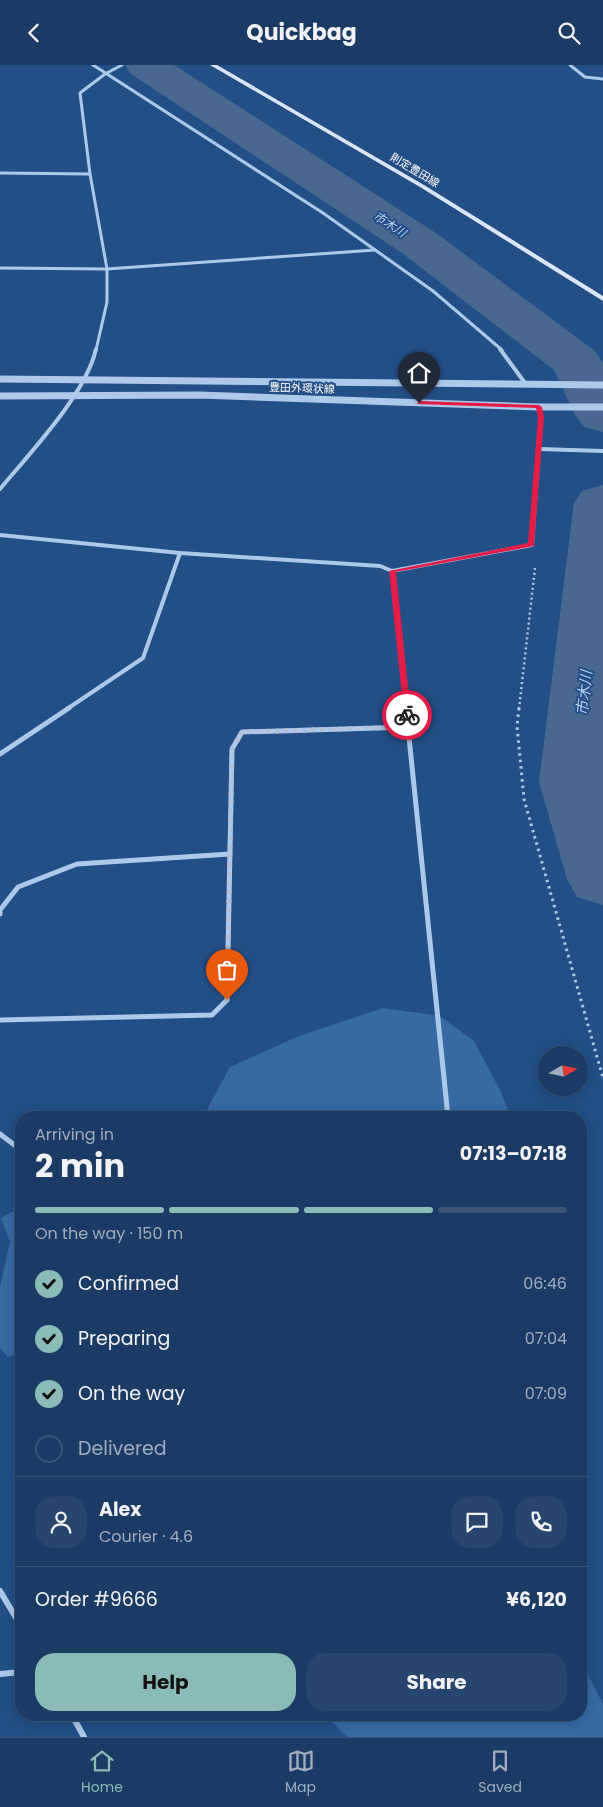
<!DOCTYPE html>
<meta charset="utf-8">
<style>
body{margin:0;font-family:Poppins,"Noto Sans JP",sans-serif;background:#27466d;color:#f1f3f6;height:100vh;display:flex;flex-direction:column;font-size:19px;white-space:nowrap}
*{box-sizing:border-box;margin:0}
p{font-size:16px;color:#9fadbf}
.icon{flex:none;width:28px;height:28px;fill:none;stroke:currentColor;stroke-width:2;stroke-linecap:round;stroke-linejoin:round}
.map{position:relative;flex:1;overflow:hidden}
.panel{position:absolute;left:15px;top:1046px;width:572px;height:610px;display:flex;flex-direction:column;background:#1a3b64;border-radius:20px;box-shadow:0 2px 12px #0003,0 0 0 1px #385578}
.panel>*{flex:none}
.needle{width:32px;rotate:81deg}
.buttons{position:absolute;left:538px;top:981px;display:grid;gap:10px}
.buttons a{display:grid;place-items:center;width:50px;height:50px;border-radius:50%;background:#1a3b64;box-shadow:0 2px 12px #0003,0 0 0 1px #385578;font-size:25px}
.pin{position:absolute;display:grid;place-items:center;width:42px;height:42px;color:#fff;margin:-51px -21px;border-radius:50% 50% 50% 0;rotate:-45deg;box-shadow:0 0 5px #0007}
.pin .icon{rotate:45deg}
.courier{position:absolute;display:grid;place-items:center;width:50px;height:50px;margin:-25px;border:4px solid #e11d48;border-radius:50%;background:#fff;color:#222;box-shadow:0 1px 6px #0007}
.headline em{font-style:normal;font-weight:700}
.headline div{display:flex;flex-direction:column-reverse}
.headline{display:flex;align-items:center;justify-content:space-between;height:85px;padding:0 20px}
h1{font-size:32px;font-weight:700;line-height:38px}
.bar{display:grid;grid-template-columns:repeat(4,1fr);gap:8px 5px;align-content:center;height:60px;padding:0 20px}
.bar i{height:6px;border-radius:4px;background:#385578}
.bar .active{background:#8bbbb9}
.bar p{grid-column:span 4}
.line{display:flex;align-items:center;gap:12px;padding:0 20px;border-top:1px solid #385578}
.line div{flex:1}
.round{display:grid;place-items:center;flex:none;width:52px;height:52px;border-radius:20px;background:#27466d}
ol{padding:0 20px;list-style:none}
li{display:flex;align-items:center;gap:15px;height:55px}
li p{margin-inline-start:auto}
li .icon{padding:5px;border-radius:50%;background:#8bbbb9;color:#111;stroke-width:4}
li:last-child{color:#9fadbf}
li i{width:28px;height:28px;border:2px solid #385578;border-radius:50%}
.button{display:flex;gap:10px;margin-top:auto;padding:10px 20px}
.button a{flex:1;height:58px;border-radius:20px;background:#8bbbb9;color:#111;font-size:20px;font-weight:700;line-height:58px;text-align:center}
.button a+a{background:#27466d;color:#f1f3f6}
header{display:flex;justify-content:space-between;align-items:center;height:65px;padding:0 20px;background:#1a3b64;font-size:22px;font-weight:700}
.menu{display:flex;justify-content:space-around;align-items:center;height:70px;border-top:1px solid #385578;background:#1a3b64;font-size:14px;color:#9fadbf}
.menu a{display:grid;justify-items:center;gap:2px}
.menu .active{color:#8bbbb9}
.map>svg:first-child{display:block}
</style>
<header><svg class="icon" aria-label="back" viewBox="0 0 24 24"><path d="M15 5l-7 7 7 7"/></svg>Quickbag<svg class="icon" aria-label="search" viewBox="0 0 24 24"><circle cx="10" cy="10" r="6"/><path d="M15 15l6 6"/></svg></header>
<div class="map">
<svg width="603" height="1672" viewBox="0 0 603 1672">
<rect width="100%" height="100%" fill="#234f86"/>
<g fill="#3769a3">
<path d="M383 943 440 951 474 976 500 1025 511 1052H203L230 1002 299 971Z"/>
<path d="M21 1142V1288L8 1292 0 1283V1222L10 1177 1 1153Z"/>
<path d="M581 1596 603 1639V1672H347L325 1650H581Z"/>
</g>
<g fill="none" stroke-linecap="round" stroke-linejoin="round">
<g fill="#48688f" fill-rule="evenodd">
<path d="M125 0H174L436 168 595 286 603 298V367L584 362 575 350 554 305 402 188 131 9Z"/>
<path d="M603 420V840L577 832 567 814 539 717 574 438 582 426Z"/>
</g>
<path stroke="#adc9e9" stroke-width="2.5" stroke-dasharray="2 3" stroke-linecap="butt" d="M519 644 535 503"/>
<path stroke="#adc9e9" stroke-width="3" stroke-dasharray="2.5 4" stroke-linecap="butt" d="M519 643 517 661 524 734 603 1013"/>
<g stroke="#adc9e9" stroke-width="3">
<path d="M93 0 323 148 433 226 502 285"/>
<path d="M570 0 585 12 603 14"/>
<path d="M0 108 90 109"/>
<path d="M0 203 107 204 375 185"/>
<path d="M96 285 107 237V204L90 109 80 28 105 9 122 0"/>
</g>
<g stroke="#adc9e9" stroke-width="4">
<path d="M500 284 525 318"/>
<path d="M539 384 603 386"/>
<path d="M0 424C30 388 86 329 96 284"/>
<path d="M0 470 180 488 380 501 392 506 532 480 541 352 539 342"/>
<path d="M392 506 406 644"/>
<path d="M67 644 143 593 180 488"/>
</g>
<g stroke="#adc9e9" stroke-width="5">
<path d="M406 643 448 1052"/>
<path d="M0 689 69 643"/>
<path d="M0 849V845L18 822 77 799 230 789"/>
<path d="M0 955 212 950 227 935 232 684 242 667 409 662"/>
<path d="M0 1069 21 1085"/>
</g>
<g stroke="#adc9e9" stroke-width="6">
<path d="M0 1526 21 1561"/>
<path d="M0 1609 21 1607"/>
<path d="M72 1650 84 1672"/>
</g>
<g stroke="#adc9e9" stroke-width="7">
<path d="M0 314 603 320"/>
<path d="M0 331 199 330 539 342H603"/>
</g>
<path fill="#d8e6f7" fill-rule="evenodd" d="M210 0H217L424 120 603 231V236L420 122Z"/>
</g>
<path fill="#e11d48" d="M419 336 539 340 542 342 544 352 534 481 396 507 411 650 407 653 404 650 389 506 528 478 538 352 536 343 417 339Z"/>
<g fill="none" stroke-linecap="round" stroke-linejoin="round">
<path stroke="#b2c1d5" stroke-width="5" stroke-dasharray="0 9" d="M227 935 232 684 242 667 408 662 407 650"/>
</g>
<g text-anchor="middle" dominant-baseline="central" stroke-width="4" stroke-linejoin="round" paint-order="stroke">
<g font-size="11" fill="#fff" stroke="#234f86">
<text transform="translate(415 105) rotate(31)">則定豊田線</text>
<text transform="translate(302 323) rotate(2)">豊田外環状線</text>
</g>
<g font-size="12" font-style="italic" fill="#b9d3f0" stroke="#234f86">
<text transform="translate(390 159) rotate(33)">市木川</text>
</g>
<g font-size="15" font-style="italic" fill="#b9d3f0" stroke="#234f86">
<text transform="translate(584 628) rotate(-84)">市木川</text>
</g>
</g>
</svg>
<div class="buttons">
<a><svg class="needle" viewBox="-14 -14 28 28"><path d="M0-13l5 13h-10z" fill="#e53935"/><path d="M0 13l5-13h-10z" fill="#9fadbf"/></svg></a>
</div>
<div class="pin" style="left:227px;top:935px;background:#ea580c"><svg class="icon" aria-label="bag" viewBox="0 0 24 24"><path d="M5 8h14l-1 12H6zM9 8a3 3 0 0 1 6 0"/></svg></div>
<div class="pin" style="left:419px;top:338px;background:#1f2937"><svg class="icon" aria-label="home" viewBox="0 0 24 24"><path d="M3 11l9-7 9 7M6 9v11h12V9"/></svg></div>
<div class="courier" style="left:407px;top:650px"><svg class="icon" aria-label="bike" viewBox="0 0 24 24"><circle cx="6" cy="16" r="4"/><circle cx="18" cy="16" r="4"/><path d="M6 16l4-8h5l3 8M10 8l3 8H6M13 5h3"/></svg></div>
<section class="panel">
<div class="headline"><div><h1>2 min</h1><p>Arriving in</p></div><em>07:13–07:18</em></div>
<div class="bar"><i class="active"></i><i class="active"></i><i class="active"></i><i></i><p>On the way · 150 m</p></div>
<ol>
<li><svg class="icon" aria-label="check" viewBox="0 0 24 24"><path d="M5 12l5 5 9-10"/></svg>Confirmed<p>06:46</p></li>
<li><svg class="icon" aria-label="check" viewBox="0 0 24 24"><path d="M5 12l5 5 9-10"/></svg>Preparing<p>07:04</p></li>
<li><svg class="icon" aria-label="check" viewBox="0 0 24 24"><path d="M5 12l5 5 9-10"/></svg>On the way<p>07:09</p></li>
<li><i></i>Delivered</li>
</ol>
<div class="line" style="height:90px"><a class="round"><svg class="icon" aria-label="person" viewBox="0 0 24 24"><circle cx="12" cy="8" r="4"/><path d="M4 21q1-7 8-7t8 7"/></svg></a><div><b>Alex</b><p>Courier · 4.6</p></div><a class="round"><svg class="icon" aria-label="chat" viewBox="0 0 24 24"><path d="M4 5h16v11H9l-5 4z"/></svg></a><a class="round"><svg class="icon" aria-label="phone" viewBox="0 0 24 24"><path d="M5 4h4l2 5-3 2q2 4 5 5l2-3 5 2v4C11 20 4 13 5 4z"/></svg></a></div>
<div class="line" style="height:65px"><div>Order #9666</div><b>¥6,120</b></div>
<div class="button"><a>Help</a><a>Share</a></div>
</section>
</div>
<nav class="menu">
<a class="active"><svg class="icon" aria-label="home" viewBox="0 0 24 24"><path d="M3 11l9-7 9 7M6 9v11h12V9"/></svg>Home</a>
<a><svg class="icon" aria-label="map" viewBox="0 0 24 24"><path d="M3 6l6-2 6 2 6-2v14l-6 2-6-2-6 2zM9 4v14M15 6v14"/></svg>Map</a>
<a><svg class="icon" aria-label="saved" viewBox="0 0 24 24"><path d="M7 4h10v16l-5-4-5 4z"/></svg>Saved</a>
</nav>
